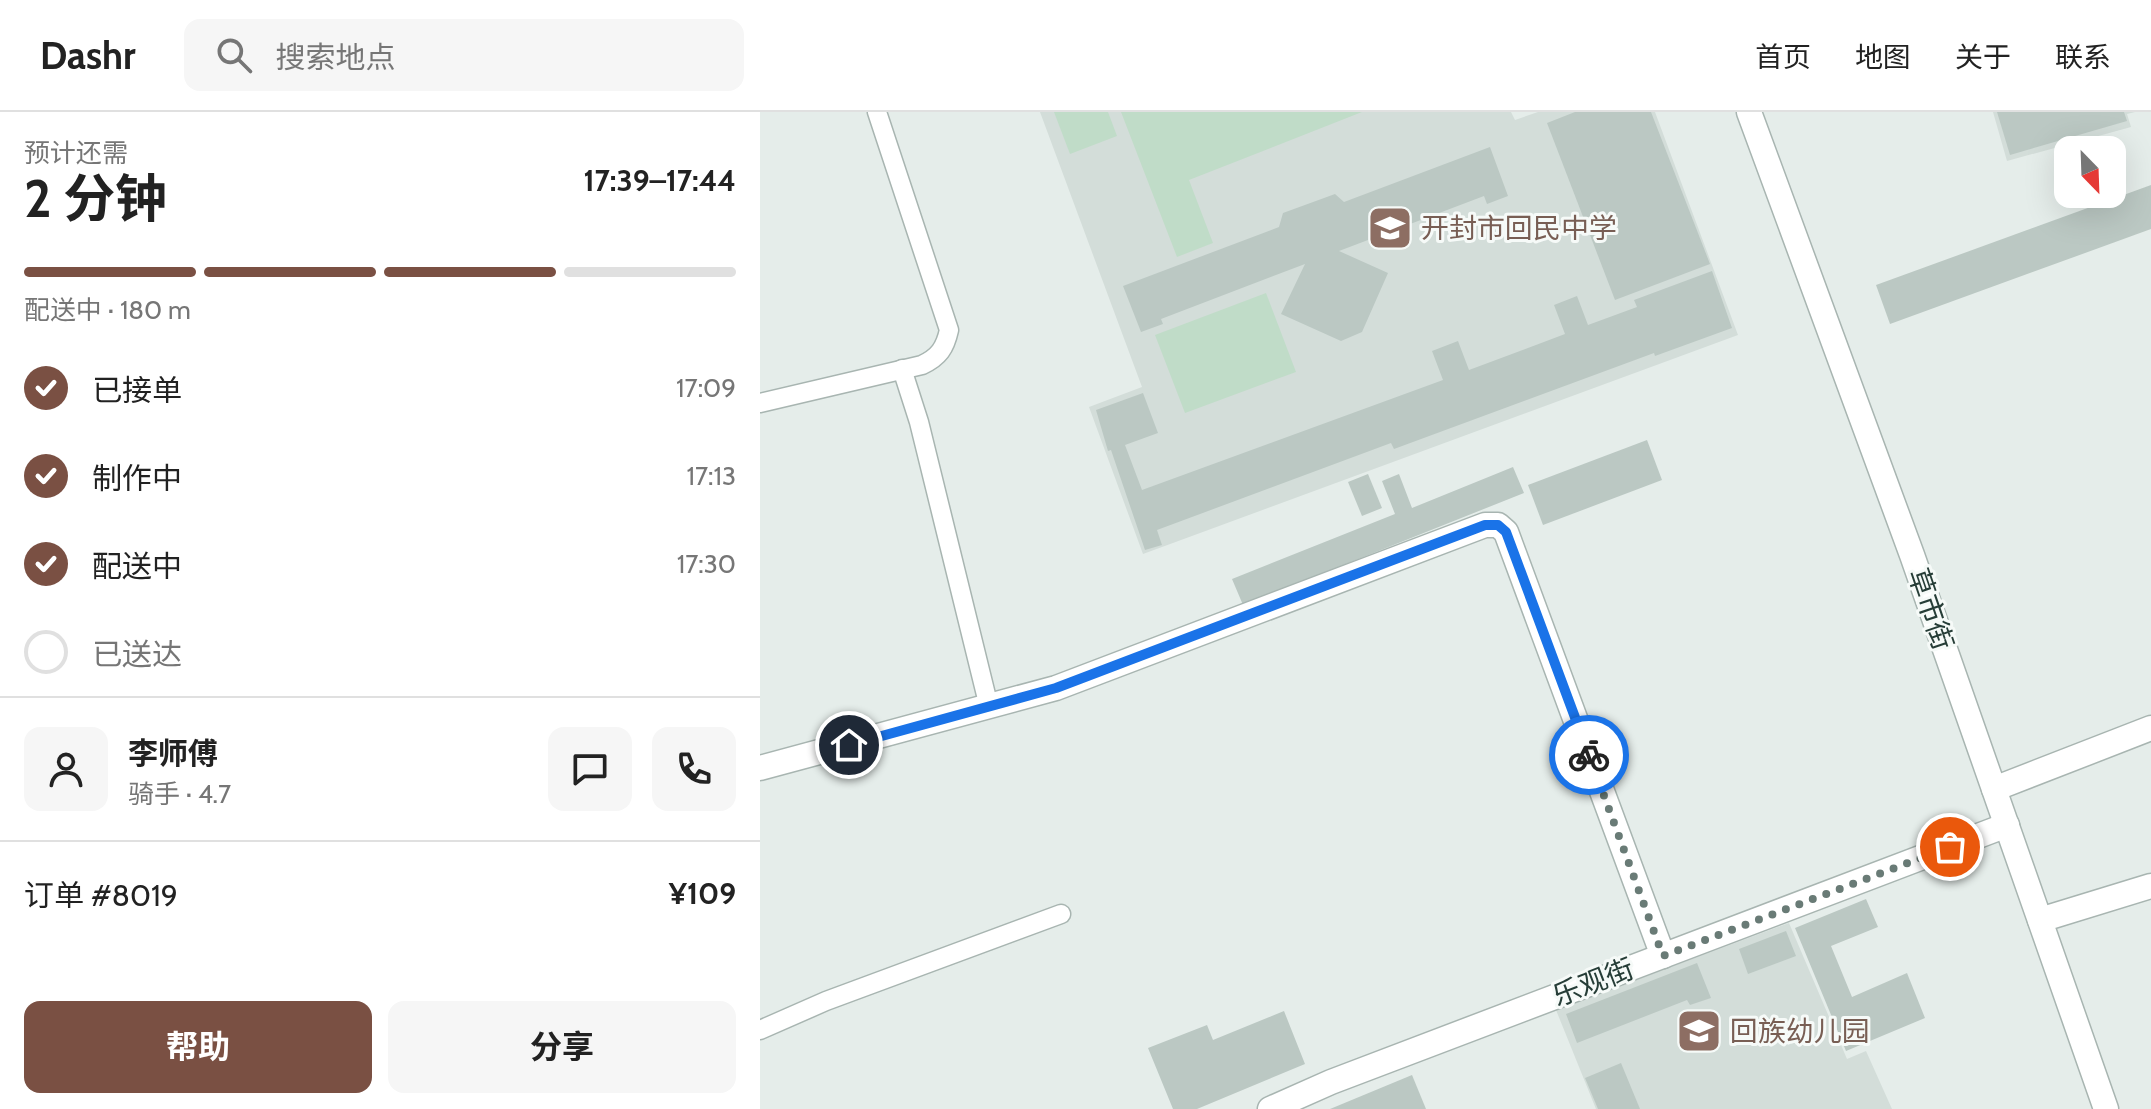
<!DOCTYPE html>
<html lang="zh">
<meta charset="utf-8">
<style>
body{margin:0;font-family:Cabin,"Noto Sans SC",sans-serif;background:#f6f6f6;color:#222;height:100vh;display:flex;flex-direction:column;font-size:30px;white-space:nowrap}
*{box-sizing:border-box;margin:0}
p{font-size:26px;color:#767676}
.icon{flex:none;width:44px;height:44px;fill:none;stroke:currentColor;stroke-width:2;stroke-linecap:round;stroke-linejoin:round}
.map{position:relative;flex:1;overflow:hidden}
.sheet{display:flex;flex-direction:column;background:#fff;width:760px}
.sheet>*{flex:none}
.needle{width:52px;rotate:157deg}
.controls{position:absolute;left:1294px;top:24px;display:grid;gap:16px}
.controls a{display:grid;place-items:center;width:72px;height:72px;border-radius:16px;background:#fff;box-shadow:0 8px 32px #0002;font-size:40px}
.pin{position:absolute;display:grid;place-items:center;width:68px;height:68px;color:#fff;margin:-34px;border:4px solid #fff;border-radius:50%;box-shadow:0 2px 8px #0007}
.courier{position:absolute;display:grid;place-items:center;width:80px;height:80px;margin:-40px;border:6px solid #1a73e8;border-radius:50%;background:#fff;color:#222;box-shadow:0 2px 10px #0007}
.overview em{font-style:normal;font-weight:700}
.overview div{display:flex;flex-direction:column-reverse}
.overview{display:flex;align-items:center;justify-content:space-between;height:136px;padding:0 24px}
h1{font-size:52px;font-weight:700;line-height:60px}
.bar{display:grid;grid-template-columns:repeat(4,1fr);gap:12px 8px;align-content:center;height:96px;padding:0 24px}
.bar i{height:10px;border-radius:6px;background:#e0e0e0}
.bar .active{background:#7a5043}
.bar p{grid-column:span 4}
.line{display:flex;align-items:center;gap:20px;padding:0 24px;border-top:2px solid #e0e0e0}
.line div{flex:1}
.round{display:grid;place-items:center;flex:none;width:84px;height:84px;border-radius:16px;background:#f6f6f6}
ol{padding:0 24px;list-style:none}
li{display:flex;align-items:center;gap:24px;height:88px}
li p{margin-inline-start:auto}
li .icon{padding:8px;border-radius:50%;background:#7a5043;color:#fff;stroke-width:4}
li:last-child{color:#767676}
li i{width:44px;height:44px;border:4px solid #e0e0e0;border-radius:50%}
.primary-button{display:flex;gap:16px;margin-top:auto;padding:16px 24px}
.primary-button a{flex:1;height:92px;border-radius:16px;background:#7a5043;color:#fff;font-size:32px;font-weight:700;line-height:92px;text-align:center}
.primary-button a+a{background:#f6f6f6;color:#222}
header{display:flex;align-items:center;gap:48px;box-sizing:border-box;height:112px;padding:0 40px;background:#fff;border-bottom:2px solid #e0e0e0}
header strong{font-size:38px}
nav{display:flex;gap:44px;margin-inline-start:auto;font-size:28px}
.search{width:560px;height:72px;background:#f6f6f6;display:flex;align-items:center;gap:20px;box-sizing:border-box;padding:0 28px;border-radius:16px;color:#767676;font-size:30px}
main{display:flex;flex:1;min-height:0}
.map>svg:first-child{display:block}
</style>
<header>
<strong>Dashr</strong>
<div class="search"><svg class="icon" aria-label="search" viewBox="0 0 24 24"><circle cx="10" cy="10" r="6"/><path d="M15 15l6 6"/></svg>搜索地点</div>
<nav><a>首页</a><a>地图</a><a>关于</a><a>联系</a></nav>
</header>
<main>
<section class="sheet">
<div class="overview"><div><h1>2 分钟</h1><p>预计还需</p></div><em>17:39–17:44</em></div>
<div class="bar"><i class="active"></i><i class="active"></i><i class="active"></i><i></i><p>配送中 · 180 m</p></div>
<ol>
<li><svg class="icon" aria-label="check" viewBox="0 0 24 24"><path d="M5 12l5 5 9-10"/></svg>已接单<p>17:09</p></li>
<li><svg class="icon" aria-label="check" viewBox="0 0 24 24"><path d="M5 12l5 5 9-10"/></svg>制作中<p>17:13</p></li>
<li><svg class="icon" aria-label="check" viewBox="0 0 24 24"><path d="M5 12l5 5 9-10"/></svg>配送中<p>17:30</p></li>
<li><i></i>已送达</li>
</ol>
<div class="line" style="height:144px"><a class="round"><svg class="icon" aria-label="person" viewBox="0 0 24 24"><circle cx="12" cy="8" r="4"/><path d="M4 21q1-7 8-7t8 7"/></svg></a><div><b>李师傅</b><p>骑手 · 4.7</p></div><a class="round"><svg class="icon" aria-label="chat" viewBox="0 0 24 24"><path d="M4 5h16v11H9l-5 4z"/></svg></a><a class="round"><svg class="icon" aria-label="phone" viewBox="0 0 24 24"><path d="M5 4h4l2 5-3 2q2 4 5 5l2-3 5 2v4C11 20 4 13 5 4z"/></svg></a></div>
<div class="line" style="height:104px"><div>订单 #8019</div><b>¥109</b></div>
<div class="primary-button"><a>帮助</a><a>分享</a></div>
</section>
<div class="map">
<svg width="1391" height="997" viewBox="0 0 1391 997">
<rect width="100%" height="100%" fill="#e5edea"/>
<g fill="#d3ddd9">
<path d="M280 0H751L755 8 778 0H895L978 223 383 442 329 295 382 275Z"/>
<path d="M1233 0H1375L1367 2 1371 15 1247 49Z"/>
<path d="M1029 811 1087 947 1106 939 1132 997H836L796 898Z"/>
</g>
<g fill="#c0dcc8">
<path d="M294 0H348L357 24 310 42Z"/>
<path d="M361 0H602L429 68 453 131 417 145Z"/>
<path d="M506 181 536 260 425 301 395 223Z"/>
</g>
<g fill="#bbc8c3">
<path d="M815 0H891L950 152 855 188 787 11Z"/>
<path d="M1237 0H1364L1367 9 1250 43Z"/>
<path d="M730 35 748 84 727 92 724 84 579 139 628 161 602 220 581 229 521 202 545 152 401 207 403 212 381 220 363 174 519 115 523 101 575 82 584 90Z"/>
<path d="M1391 73V117L1130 212 1116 173Z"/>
<path d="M952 159 972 216 895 244 894 241 634 337 631 331 397 418 402 433 385 438 351 338 348 339 336 298 383 281 398 321 365 333 382 378 683 268 672 239 698 229 709 258 805 222 794 193 817 184 828 213 877 195 874 188Z"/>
<path d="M887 328 902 368 783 413 768 373Z"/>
<path d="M753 355 764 381 483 493 472 467 635 402 622 369 639 362 652 396Z"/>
<path d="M608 362 622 396 602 404 588 370Z"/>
<path d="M1106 787 1118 815 1071 834 1092 885 1147 861 1165 906 1086 939 1035 816Z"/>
<path d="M1026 819 1036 844 988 862 979 837Z"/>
<path d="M937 851 951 886 930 893 927 888 817 931 806 902Z"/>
<path d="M524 899 545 952 437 997H413L388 936 447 913 453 928Z"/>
<path d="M861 951 880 997H838L825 966Z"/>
<path d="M652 963 666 997H570Z"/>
</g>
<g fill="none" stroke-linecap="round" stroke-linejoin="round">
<g stroke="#a8b5b1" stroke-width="21">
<g id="lane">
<path d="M142 257 159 310 229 595"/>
<path d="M0 291 162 253C179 245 185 236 189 218L117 0"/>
<path d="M0 918 66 889 301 802"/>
</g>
</g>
<g stroke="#a8b5b1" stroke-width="27">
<g id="street">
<path d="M989 0 1152 443 1346 997"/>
<path d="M0 656 296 576 725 413H738L746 420 903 844"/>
<path d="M1234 677 1391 616"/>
<path d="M1280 808 1391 774"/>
<path d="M510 997 571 970 1247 713"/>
</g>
</g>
<use href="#lane" stroke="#fff" stroke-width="18"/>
<use href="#street" stroke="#fff" stroke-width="24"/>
</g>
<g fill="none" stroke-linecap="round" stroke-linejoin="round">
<path stroke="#697b76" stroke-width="8" stroke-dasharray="0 14.4" d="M829 643 903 844 1190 735"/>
<path stroke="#1a73e8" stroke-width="10" d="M89 633 296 576 725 413H738L746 420 829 643"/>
</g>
<defs>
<g id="school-square" transform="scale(2.3)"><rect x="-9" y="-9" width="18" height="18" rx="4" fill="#8d6e63" stroke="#f6faf8"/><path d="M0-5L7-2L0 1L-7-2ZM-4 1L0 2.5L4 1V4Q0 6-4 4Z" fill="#fff"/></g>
</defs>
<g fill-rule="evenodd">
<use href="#school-square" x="630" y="116"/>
<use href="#school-square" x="939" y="919"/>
</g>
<g text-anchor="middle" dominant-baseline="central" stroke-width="6" stroke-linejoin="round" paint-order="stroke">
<g font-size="28" fill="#785e54" stroke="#f6faf8" text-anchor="start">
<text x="661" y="116">开封市回民中学</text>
<text x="970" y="919">回族幼儿园</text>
</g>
<g font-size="28" fill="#263d37" stroke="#f6faf8">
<text transform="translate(1171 497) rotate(71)">草市街</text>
<text transform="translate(833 870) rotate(-21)">乐观街</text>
</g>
</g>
</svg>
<div class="controls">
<a><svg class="needle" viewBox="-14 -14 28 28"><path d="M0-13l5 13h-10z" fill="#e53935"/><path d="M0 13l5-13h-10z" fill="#767676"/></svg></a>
</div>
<div class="pin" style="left:1190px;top:735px;background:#ea580c"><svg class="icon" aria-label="bag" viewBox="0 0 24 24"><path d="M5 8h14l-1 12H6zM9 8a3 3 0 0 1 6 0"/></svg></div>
<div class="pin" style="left:89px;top:633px;background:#1f2937"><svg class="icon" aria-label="home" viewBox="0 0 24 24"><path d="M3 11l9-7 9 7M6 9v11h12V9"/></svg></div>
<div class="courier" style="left:829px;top:643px"><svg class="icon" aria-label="bike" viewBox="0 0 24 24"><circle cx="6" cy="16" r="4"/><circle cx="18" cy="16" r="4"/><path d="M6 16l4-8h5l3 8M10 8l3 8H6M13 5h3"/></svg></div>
</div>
</main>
